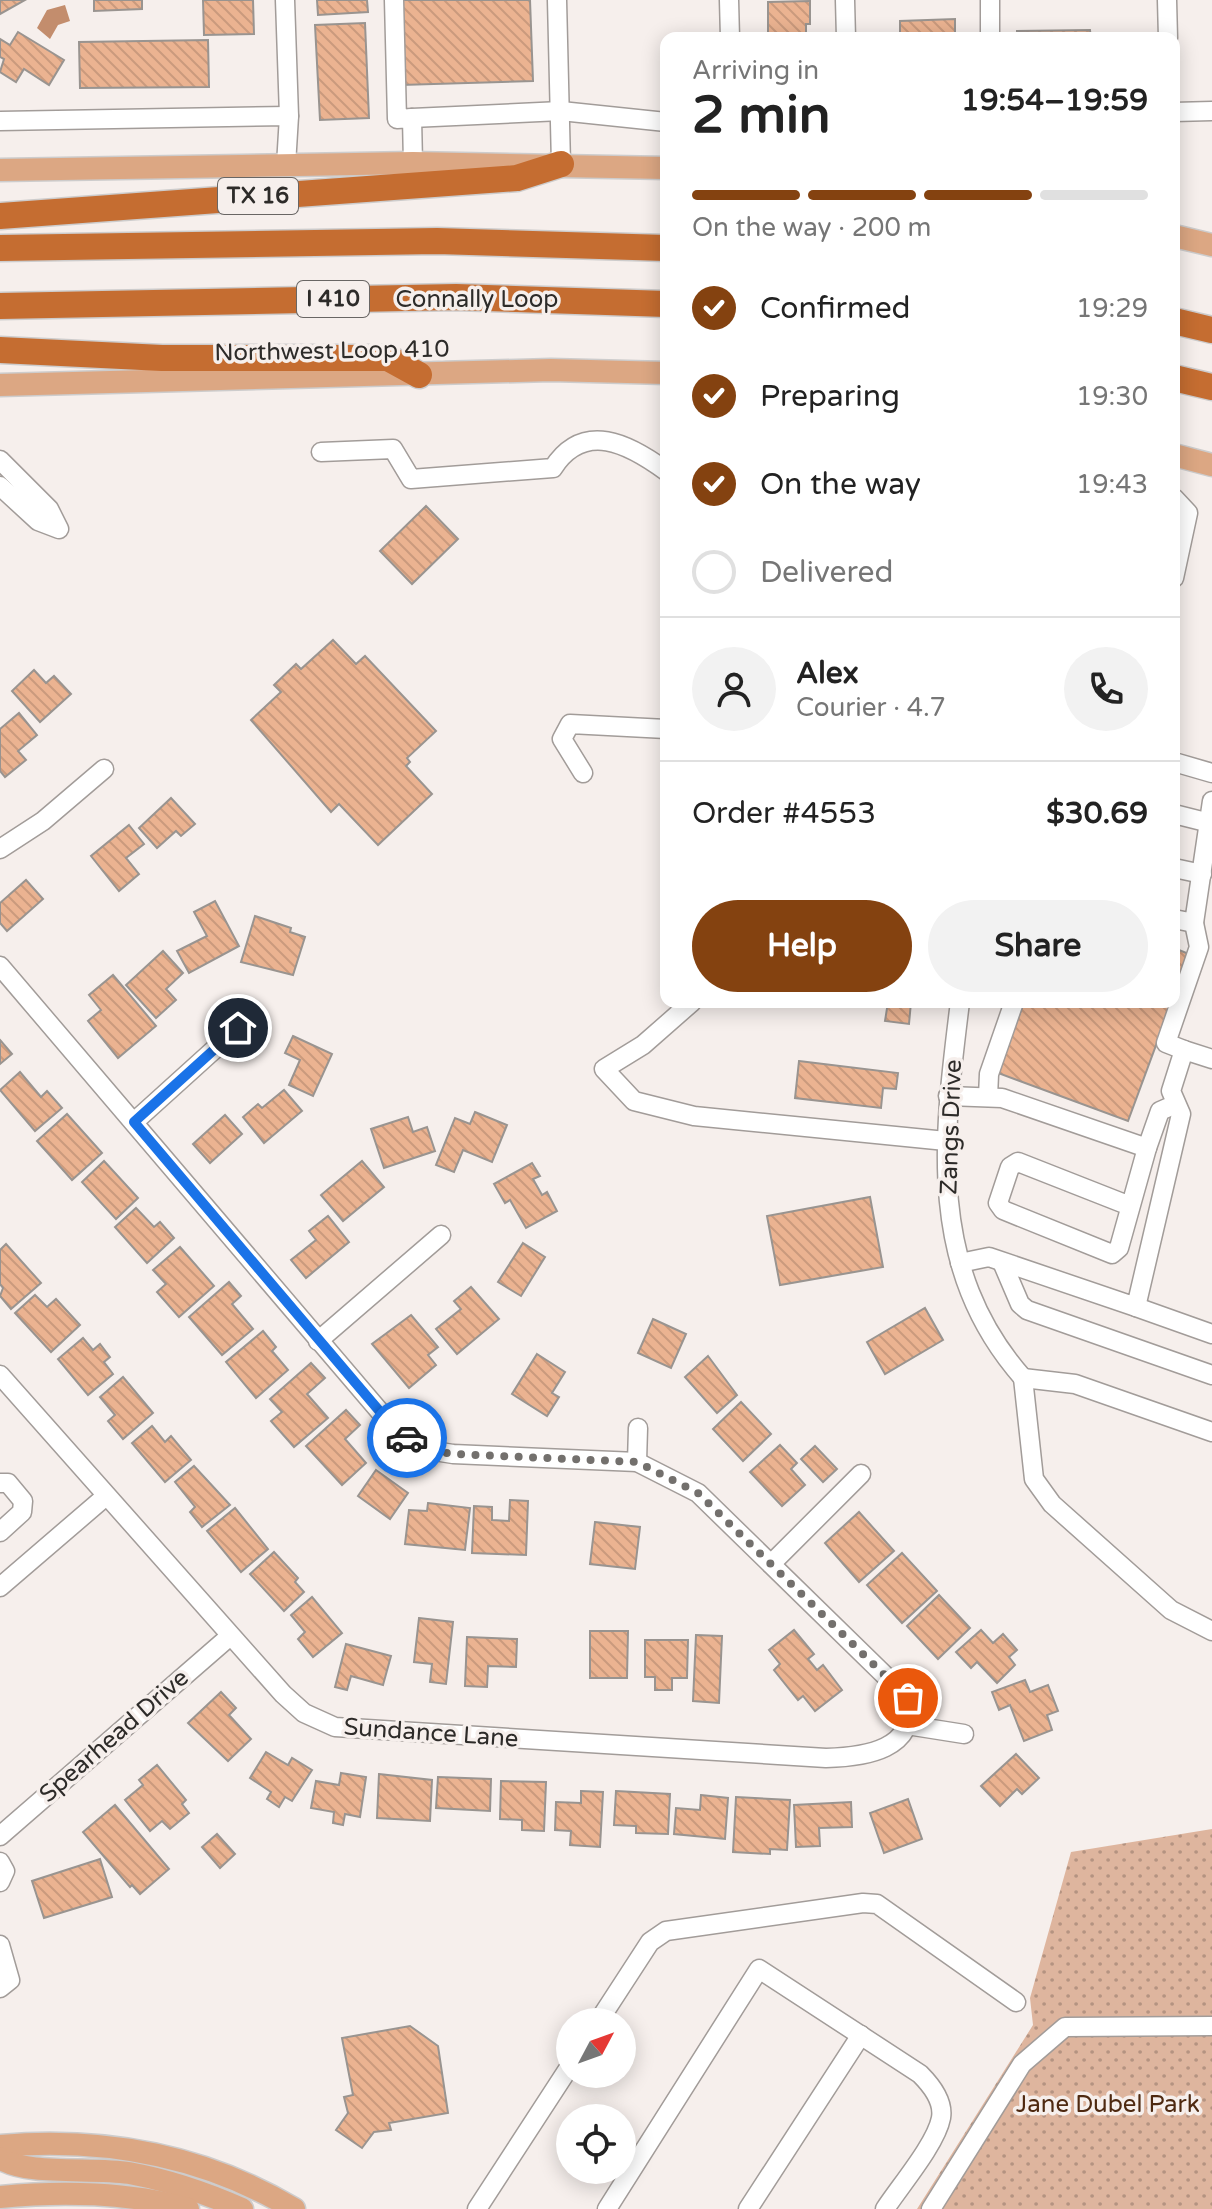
<!DOCTYPE html>
<meta charset="utf-8">
<style>
body{margin:0;font-family:"Varela Round",sans-serif;background:#f2f2f2;color:#222;height:100vh;display:flex;flex-direction:column;font-size:30px;white-space:nowrap}
*{box-sizing:border-box;margin:0}
p{font-size:26px;color:#767676}
.icon{flex:none;width:44px;height:44px;fill:none;stroke:currentColor;stroke-width:2;stroke-linecap:round;stroke-linejoin:round}
.map{position:relative;flex:1;overflow:hidden}
.panel{position:absolute;left:660px;top:32px;width:520px;height:976px;display:flex;flex-direction:column;background:#fff;border-radius:16px;box-shadow:0 4px 20px #0003}
.panel>*{flex:none}
.needle{width:52px;rotate:49deg}
.tools{position:absolute;left:556px;top:2008px;display:grid;gap:16px}
.tools a{display:grid;place-items:center;width:80px;height:80px;border-radius:50%;background:#fff;box-shadow:0 4px 20px #0003;font-size:40px}
.pin{position:absolute;display:grid;place-items:center;width:68px;height:68px;color:#fff;margin:-34px;border:4px solid #fff;border-radius:50%;box-shadow:0 2px 8px #0007}
.courier{position:absolute;display:grid;place-items:center;width:80px;height:80px;margin:-40px;border:6px solid #1a73e8;border-radius:50%;background:#fff;color:#222;box-shadow:0 2px 10px #0007}
.overview em{font-style:normal;font-weight:800}
.overview div{display:flex;flex-direction:column-reverse}
.overview{display:flex;align-items:center;justify-content:space-between;height:136px;padding:0 32px}
h1{font-size:52px;font-weight:800;line-height:60px}
.bar{display:grid;grid-template-columns:repeat(4,1fr);gap:12px 8px;align-content:center;height:96px;padding:0 32px}
.bar i{height:10px;border-radius:6px;background:#e0e0e0}
.bar .current{background:#844210}
.bar p{grid-column:span 4}
.line{display:flex;align-items:center;gap:20px;padding:0 32px;border-top:2px solid #e0e0e0}
.line div{flex:1}
.round{display:grid;place-items:center;flex:none;width:84px;height:84px;border-radius:42px;background:#f2f2f2}
ol{padding:0 32px;list-style:none}
li{display:flex;align-items:center;gap:24px;height:88px}
li p{margin-inline-start:auto}
li .icon{padding:8px;border-radius:50%;background:#844210;color:#fff;stroke-width:4}
li:last-child{color:#767676}
li i{width:44px;height:44px;border:4px solid #e0e0e0;border-radius:50%}
.cta{display:flex;gap:16px;margin-top:auto;padding:16px 32px}
.cta a{flex:1;height:92px;border-radius:48px;background:#844210;color:#fff;font-size:32px;font-weight:800;line-height:92px;text-align:center}
.cta a+a{background:#f2f2f2;color:#222}
.map>svg:first-child{display:block}
</style>
<div class="map">
<svg width="1212" height="2209" viewBox="0 0 1212 2209">
<defs>
<pattern id="green-dots" width="8" height="8" patternUnits="userSpaceOnUse" patternTransform="scale(2)"><rect width="8" height="8" fill="#deb59e"/><path d="M2 2h.1M6 6h.1" fill="none" stroke="#b49381" stroke-width="1.8" stroke-linecap="round"/></pattern>
<pattern id="building-back-hatch" width="6" height="6" patternUnits="userSpaceOnUse" patternTransform="scale(2)"><rect width="6" height="6" fill="#ebb391"/><path d="M-1 5l2 2M0 0l6 6M5-1l2 2" fill="none" stroke="#ca9a7d"/></pattern>
</defs>
<rect width="100%" height="100%" fill="#f6efec"/>
<path fill="url(#green-dots)" d="M1212 1829V2209H917L1033 2025 1030 1998 1071 1852Z"/>
<path fill="#c38d6d" d="M65 5 70 21 58 25 50 39 37 28 47 10Z"/>
<g fill="url(#building-back-hatch)" stroke="#999490" stroke-width="2">
<path d="M0 0H25L0 14Z"/>
<path d="M94 0H142V9L94 11Z"/>
<path d="M203 0H253L254 34 204 35Z"/>
<path d="M317 0H367L368 12 318 15Z"/>
<path d="M398 0H530L533 81 401 85Z"/>
<path d="M810 1V24H806V38H768V2Z"/>
<path d="M955 19V38H900V21Z"/>
<path d="M365 23 369 118 320 120 315 25Z"/>
<path d="M1090 30 1091 38H1017V31Z"/>
<path d="M18 32 64 60 49 85 24 69 16 82 0 72 4 59 0 57V39L10 45Z"/>
<path d="M208 40 209 87 80 88 79 42Z"/>
<path d="M426 506 458 539 412 584 380 551Z"/>
<path d="M333 640 356 664 365 656 436 731 407 758 410 762 406 766 432 794 378 845 339 804 331 812 251 720 281 692 274 685 296 664 301 669Z"/>
<path d="M34 670 46 683 54 676 71 694 40 722 12 691Z"/>
<path d="M19 713 37 735 18 751 26 760 5 777 0 771V729Z"/>
<path d="M171 798 195 824 181 836 176 831 157 848 139 828Z"/>
<path d="M129 825 144 844 126 858 139 874 119 891 91 856Z"/>
<path d="M26 880 43 899 7 931 0 923V903Z"/>
<path d="M215 901 239 946 189 973 177 951 207 936 194 912Z"/>
<path d="M255 916 291 928 290 932 305 937 293 975 241 962Z"/>
<path d="M1174 948 1189 954 1174 995Z"/>
<path d="M163 951 183 973 166 989 176 1000 156 1018 126 985Z"/>
<path d="M113 975 156 1026 118 1058 88 1021 101 1010 89 995Z"/>
<path d="M888 1002H911L909 1024 885 1021Z"/>
<path d="M1024 1002H1172L1128 1121 998 1073Z"/>
<path d="M293 1036 332 1054 313 1096 289 1085 300 1060 285 1053Z"/>
<path d="M0 1040 12 1054 0 1064Z"/>
<path d="M799 1061 898 1073 896 1089 883 1088 881 1108 795 1098Z"/>
<path d="M20 1072 41 1097 47 1091 62 1108 35 1131 0 1090Z"/>
<path d="M284 1090 302 1111 264 1143 243 1117 258 1104 262 1108Z"/>
<path d="M475 1112 507 1125 492 1162 463 1150 454 1172 436 1165 455 1118 470 1124Z"/>
<path d="M67 1114 102 1153 72 1180 37 1141Z"/>
<path d="M225 1115 242 1134 210 1163 193 1144Z"/>
<path d="M408 1117 413 1132 427 1127 435 1151 384 1168 371 1129Z"/>
<path d="M104 1161 138 1198 116 1219 82 1182Z"/>
<path d="M362 1161 384 1187 343 1221 321 1195Z"/>
<path d="M532 1163 540 1176 533 1179 542 1195 547 1192 557 1211 526 1228 510 1200 505 1203 494 1184Z"/>
<path d="M870 1197 883 1267 780 1285 767 1216Z"/>
<path d="M136 1208 154 1227 160 1222 174 1238 147 1263 115 1227Z"/>
<path d="M328 1216 349 1242 306 1278 291 1260 316 1240 309 1231Z"/>
<path d="M523 1243 545 1257 521 1296 498 1282Z"/>
<path d="M6 1244 41 1283 11 1309 0 1296 3 1288 0 1284V1250Z"/>
<path d="M180 1247 214 1286 179 1317 157 1292 166 1284 153 1270Z"/>
<path d="M229 1282 241 1296 232 1304 253 1329 222 1355 189 1317Z"/>
<path d="M471 1287 499 1319 457 1354 436 1329 461 1309 454 1301Z"/>
<path d="M35 1295 47 1307 56 1299 80 1325 51 1352 15 1313Z"/>
<path d="M925 1308 943 1340 885 1374 867 1342Z"/>
<path d="M411 1315 438 1347 428 1355 436 1365 409 1388 372 1344Z"/>
<path d="M653 1319 686 1334 671 1368 638 1353Z"/>
<path d="M263 1331 276 1347 272 1351 288 1370 256 1398 226 1362Z"/>
<path d="M83 1338 93 1350 100 1344 110 1357 104 1362 113 1374 88 1395 58 1359Z"/>
<path d="M537 1354 565 1372 552 1393 559 1397 547 1416 512 1394Z"/>
<path d="M708 1356 737 1395 717 1413 685 1377Z"/>
<path d="M311 1363 325 1378 307 1394 328 1418 294 1447 271 1421 282 1412 270 1399Z"/>
<path d="M123 1377 153 1413 123 1439 108 1421 115 1415 100 1397Z"/>
<path d="M741 1402 771 1434 743 1461 713 1429Z"/>
<path d="M346 1410 360 1425 345 1439 366 1463 342 1485 306 1446Z"/>
<path d="M152 1426 165 1442 171 1436 191 1460 165 1482 132 1443Z"/>
<path d="M780 1445 797 1463 791 1469 805 1485 782 1506 750 1472Z"/>
<path d="M815 1446 837 1469 823 1482 801 1459Z"/>
<path d="M194 1466 230 1505 202 1527 190 1512 195 1507 175 1482Z"/>
<path d="M376 1470 408 1493 390 1519 358 1496Z"/>
<path d="M510 1500 528 1501 526 1555 472 1553 474 1506 492 1507V1520L509 1521Z"/>
<path d="M428 1503 470 1508 465 1550 405 1544 409 1510 427 1511Z"/>
<path d="M235 1508 268 1549 241 1572 207 1531Z"/>
<path d="M859 1512 894 1551 859 1582 825 1543Z"/>
<path d="M595 1522 640 1527 635 1569 590 1564Z"/>
<path d="M274 1552 298 1578 295 1582 304 1592 284 1611 250 1574Z"/>
<path d="M902 1553 937 1591 902 1623 867 1585Z"/>
<path d="M939 1595 970 1628 938 1659 907 1626Z"/>
<path d="M312 1597 342 1633 313 1657 298 1639 305 1632 291 1615Z"/>
<path d="M419 1618 453 1622 446 1684 430 1682 432 1664 414 1662Z"/>
<path d="M794 1630 814 1654 808 1659 817 1670 823 1665 842 1690 815 1711 803 1696 798 1700 774 1670 780 1664 769 1650Z"/>
<path d="M981 1630 993 1643 1003 1634 1017 1650 1009 1657 1015 1665 997 1683 977 1662 971 1668 956 1652Z"/>
<path d="M590 1631H628L627 1678H590Z"/>
<path d="M696 1635 722 1636 719 1703 693 1701Z"/>
<path d="M467 1637 517 1639 516 1667 488 1666 487 1687 465 1686Z"/>
<path d="M645 1640H688L687 1678H672V1690H655V1677H645Z"/>
<path d="M346 1644 391 1656 383 1685 351 1676 347 1690 335 1687Z"/>
<path d="M1025 1680 1030 1692 1048 1685 1058 1711 1047 1715 1052 1730 1024 1741 1010 1705 999 1710 992 1692Z"/>
<path d="M221 1692 236 1708 229 1715 251 1739 228 1761 188 1723Z"/>
<path d="M266 1752 288 1765 292 1758 312 1770 292 1801 285 1797 279 1807 267 1799 271 1792 250 1778Z"/>
<path d="M1016 1754 1039 1778 1022 1794 1017 1789 1000 1806 981 1786Z"/>
<path d="M157 1765 186 1800 182 1804 189 1813 170 1829 162 1821 150 1831 125 1800 143 1785 139 1780Z"/>
<path d="M341 1773 366 1777 360 1817 345 1814 343 1825 333 1823 334 1812 311 1808 316 1781 339 1785Z"/>
<path d="M379 1774 432 1780 430 1821 377 1818Z"/>
<path d="M438 1777 491 1779 490 1811 436 1808Z"/>
<path d="M501 1781 546 1782 544 1831 522 1830V1820L500 1819Z"/>
<path d="M581 1791 603 1792 600 1847 570 1845 571 1831 555 1830 556 1802 581 1803Z"/>
<path d="M616 1791 670 1794 668 1834 636 1833V1826L614 1825Z"/>
<path d="M701 1795 728 1798 725 1839 674 1834 676 1808 700 1810Z"/>
<path d="M736 1797 790 1800 787 1850 770 1849V1854L733 1852Z"/>
<path d="M908 1799 922 1839 884 1853 870 1813Z"/>
<path d="M851 1802 852 1827 819 1828 820 1846 796 1847 794 1805Z"/>
<path d="M115 1805 169 1869 140 1894 132 1885 130 1887 83 1832Z"/>
<path d="M217 1834 235 1854 220 1868 202 1847Z"/>
<path d="M100 1859 112 1897 44 1918 32 1881Z"/>
<path d="M410 2026 438 2046 448 2113 389 2123 391 2130 374 2132 362 2148 336 2130 348 2113 344 2097 353 2095 342 2038Z"/>
</g>
<g fill="none" stroke-linecap="round" stroke-linejoin="round">
<g stroke="#a29c99" stroke-width="21">
<g id="minor">
<path d="M285 0 289 116"/>
<path d="M394 0 397 119 412 118 413 163"/>
<path d="M557 0 561 164"/>
<path d="M729 0 730 38"/>
<path d="M845 0 846 38"/>
<path d="M1167 0 1168 38"/>
<path d="M990 38V0"/>
<path d="M1174 112 1212 111"/>
<path d="M412 118 561 111 666 122"/>
<path d="M0 121 289 116 286 165"/>
<path d="M321 452 393 449 411 479 553 468C584 420 629 444 666 471"/>
<path d="M0 460 49 509 59 529 38 521 0 486"/>
<path d="M1174 498 1188 513 1174 578"/>
<path d="M1174 762 1212 773"/>
<path d="M583 773 562 739 570 724 666 729"/>
<path d="M1174 814 1210 823"/>
<path d="M0 849 43 821 104 769"/>
<path d="M1174 868 1202 874"/>
<path d="M1174 919 1194 923 1212 801"/>
<path d="M0 966 393 1427 428 1450 453 1454 637 1462 698 1493 908 1698C919 1750 864 1757 826 1758L335 1727 304 1713 283 1694 0 1375"/>
<path d="M692 1002 643 1045 604 1069 634 1101 694 1116 946 1141"/>
<path d="M960 1002C943 1137 926 1268 1023 1378"/>
<path d="M1184 1050 1166 1043 1199 947 1194 923"/>
<path d="M948 1096 1002 1098 1147 1148 1160 1111 1176 1104"/>
<path d="M988 1097 989 1074 1014 1002"/>
<path d="M134 1122 238 1028"/>
<path d="M1130 1206 1018 1162 1010 1167 998 1203 1003 1210 1112 1254 1119 1248 1147 1148"/>
<path d="M1002 1262 1020 1304 1027 1310 1212 1375"/>
<path d="M960 1263 989 1257 1136 1307 1181 1114 1171 1091 1184 1050 1212 1059"/>
<path d="M1136 1307 1212 1334"/>
<path d="M318 1341 441 1235"/>
<path d="M1023 1378 1034 1479 1052 1504 1171 1610 1212 1631"/>
<path d="M1023 1378 1075 1384 1212 1432"/>
<path d="M637 1462 638 1428"/>
<path d="M0 1483H8L23 1501 22 1512 0 1532"/>
<path d="M771 1564 861 1474"/>
<path d="M0 1587 106 1496"/>
<path d="M907 1725 964 1734"/>
<path d="M0 1836 229 1637"/>
<path d="M0 1862 5 1871 0 1882"/>
<path d="M0 1945 10 1980 0 1988"/>
<path d="M598 2022 650 1942 666 1931 863 1903 877 1904 1016 2002"/>
<path d="M477 2209 570 2066"/>
<path d="M607 2209 759 1969 920 2074C931 2085 944 2101 941 2118 936 2144 900 2186 885 2209"/>
<path d="M748 2209 861 2035"/>
<path d="M931 2209 1022 2064 1065 2027 1212 2026"/>
</g>
</g>
<g stroke="#cdcccc" stroke-width="25">
<g id="major">
<path d="M0 170 413 163 666 168"/>
<path d="M1174 236 1212 245"/>
<path d="M0 385 551 370 666 373"/>
<path d="M1174 455 1212 465"/>
<path d="M0 2146C105 2137 203 2155 294 2209"/>
<path d="M0 2158C26 2176 92 2167 129 2173 168 2180 206 2193 242 2209"/>
<path d="M0 2197C60 2191 130 2192 188 2209"/>
</g>
</g>
<g stroke="#cdcccc" stroke-width="29">
<g id="highway">
<path d="M0 216 517 178 561 164"/>
<path d="M0 248 437 241 666 248"/>
<path d="M0 306 456 297 666 304"/>
<path d="M1174 321 1212 330"/>
<path d="M0 350 162 358H388L419 375"/>
<path d="M1174 378 1212 387"/>
</g>
</g>
<use href="#minor" stroke="#fff" stroke-width="18"/>
<use href="#major" stroke="#dca783" stroke-width="22"/>
<use href="#highway" stroke="#c56d31" stroke-width="26"/>
</g>
<g fill="none" stroke-linecap="round" stroke-linejoin="round">
<path stroke="#73706d" stroke-width="8" stroke-dasharray="0 14.4" d="M407 1438 428 1450 453 1454 637 1462 698 1493 908 1698"/>
<path stroke="#1a73e8" stroke-width="10" d="M238 1028 134 1122 393 1427 407 1438"/>
</g>
<g text-anchor="middle" dominant-baseline="central" stroke-width="7" stroke-linejoin="round" paint-order="stroke">
<g fill="#f6efec" stroke="#696664" stroke-width="2">
<rect x="218" y="178" width="80" height="36" rx="6"/>
<rect x="297" y="281" width="72" height="36" rx="6"/>
</g>
<g font-size="22" font-weight="bold" fill="#2d2b29">
<text x="258" y="196">TX 16</text>
<text x="333" y="299">I 410</text>
</g>
<g font-size="24" fill="#2d2b29" stroke="#f6efec">
<text x="477" y="299">Connally Loop</text>
<text transform="translate(332 351) rotate(-1)">Northwest Loop 410</text>
<text transform="translate(951 1127) rotate(-88)">Zangs Drive</text>
<text transform="translate(431 1733) rotate(4)">Sundance Lane</text>
<text transform="translate(114 1736) rotate(-41)">Spearhead Drive</text>
</g>
<g font-size="24" fill="#4e2910" stroke="#f6efec">
<text x="1108" y="2104">Jane Dubel Park</text>
</g>
</g>
</svg>
<div class="tools">
<a><svg class="needle" viewBox="-14 -14 28 28"><path d="M0-13l5 13h-10z" fill="#e53935"/><path d="M0 13l5-13h-10z" fill="#767676"/></svg></a>
<a><svg class="icon" aria-label="locate" viewBox="0 0 24 24"><circle cx="12" cy="12" r="6"/><path d="M12 2v4M12 18v4M2 12h4M18 12h4"/></svg></a>
</div>
<div class="pin" style="left:908px;top:1698px;background:#ea580c"><svg class="icon" aria-label="bag" viewBox="0 0 24 24"><path d="M5 8h14l-1 12H6zM9 8a3 3 0 0 1 6 0"/></svg></div>
<div class="pin" style="left:238px;top:1028px;background:#1f2937"><svg class="icon" aria-label="home" viewBox="0 0 24 24"><path d="M3 11l9-7 9 7M6 9v11h12V9"/></svg></div>
<div class="courier" style="left:407px;top:1438px"><svg class="icon" aria-label="car" viewBox="0 0 24 24"><path d="M5 17H2v-5l4-1 3-4h7l3 4 3 1v5h-3M9 17h6M6 11h13"/><circle cx="7" cy="17" r="2"/><circle cx="17" cy="17" r="2"/></svg></div>
<section class="panel">
<div class="overview"><div><h1>2 min</h1><p>Arriving in</p></div><em>19:54–19:59</em></div>
<div class="bar"><i class="current"></i><i class="current"></i><i class="current"></i><i></i><p>On the way · 200 m</p></div>
<ol>
<li><svg class="icon" aria-label="check" viewBox="0 0 24 24"><path d="M5 12l5 5 9-10"/></svg>Confirmed<p>19:29</p></li>
<li><svg class="icon" aria-label="check" viewBox="0 0 24 24"><path d="M5 12l5 5 9-10"/></svg>Preparing<p>19:30</p></li>
<li><svg class="icon" aria-label="check" viewBox="0 0 24 24"><path d="M5 12l5 5 9-10"/></svg>On the way<p>19:43</p></li>
<li><i></i>Delivered</li>
</ol>
<div class="line" style="height:144px"><a class="round"><svg class="icon" aria-label="person" viewBox="0 0 24 24"><circle cx="12" cy="8" r="4"/><path d="M4 21q1-7 8-7t8 7"/></svg></a><div><b>Alex</b><p>Courier · 4.7</p></div><a class="round"><svg class="icon" aria-label="phone" viewBox="0 0 24 24"><path d="M5 4h4l2 5-3 2q2 4 5 5l2-3 5 2v4C11 20 4 13 5 4z"/></svg></a></div>
<div class="line" style="height:104px"><div>Order #4553</div><b>$30.69</b></div>
<div class="cta"><a>Help</a><a>Share</a></div>
</section>
</div>
